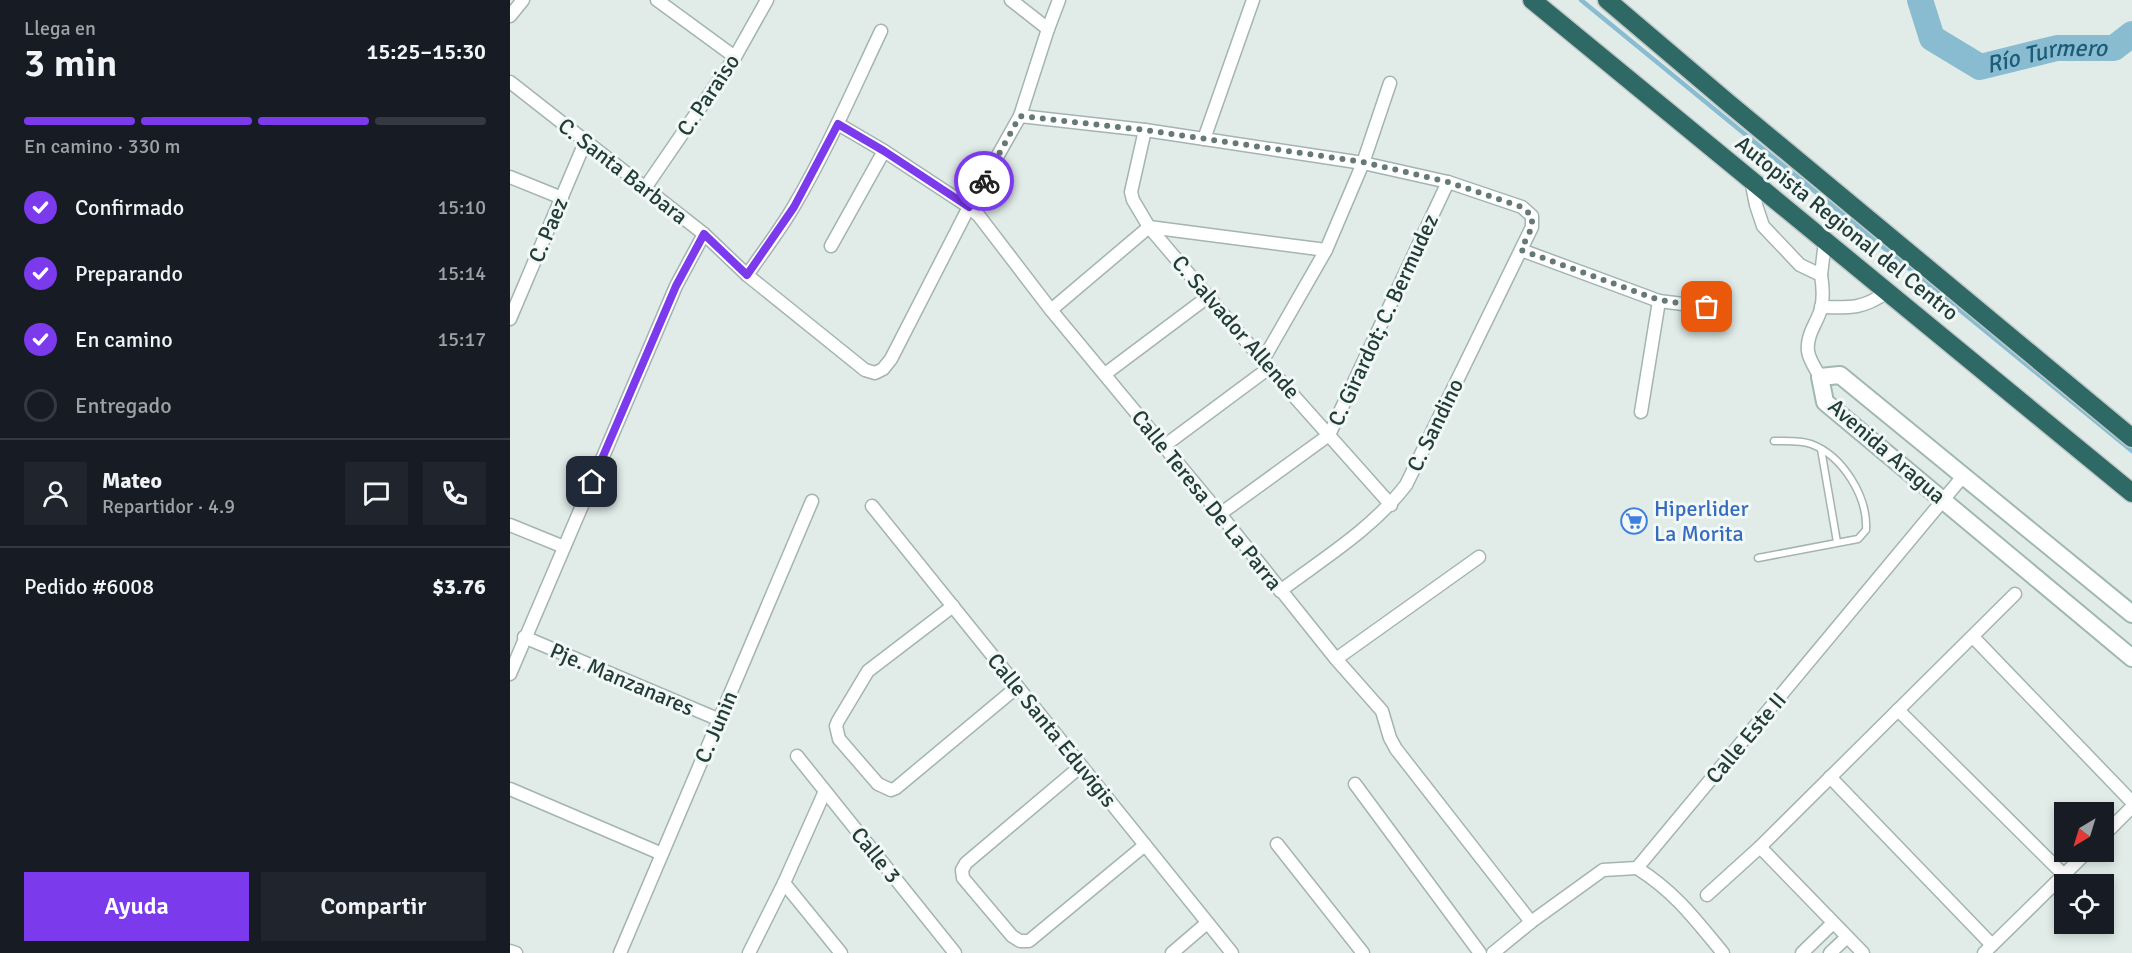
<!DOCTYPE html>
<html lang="es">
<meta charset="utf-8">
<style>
body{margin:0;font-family:Signika,sans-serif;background:#20242c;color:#f1f3f6;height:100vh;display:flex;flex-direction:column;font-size:22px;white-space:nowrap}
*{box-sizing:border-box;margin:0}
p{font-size:20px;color:#9ea1a6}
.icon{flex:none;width:33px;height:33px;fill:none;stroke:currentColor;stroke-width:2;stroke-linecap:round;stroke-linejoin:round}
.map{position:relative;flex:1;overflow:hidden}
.sheet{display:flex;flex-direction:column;background:#171b24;width:510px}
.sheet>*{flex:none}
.needle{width:39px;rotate:218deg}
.fabs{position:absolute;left:1544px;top:802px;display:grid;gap:12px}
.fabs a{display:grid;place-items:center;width:60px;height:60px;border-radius:0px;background:#171b24;box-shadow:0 3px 9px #0003;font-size:30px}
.pin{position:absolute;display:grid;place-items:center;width:51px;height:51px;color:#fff;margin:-26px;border-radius:12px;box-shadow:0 3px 9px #0006}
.courier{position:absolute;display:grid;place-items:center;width:60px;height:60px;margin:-30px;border:4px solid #7c3aed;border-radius:50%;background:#fff;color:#222;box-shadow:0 2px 8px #0007}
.summary em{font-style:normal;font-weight:600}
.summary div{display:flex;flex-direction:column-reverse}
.summary{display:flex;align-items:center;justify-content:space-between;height:102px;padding:0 24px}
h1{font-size:39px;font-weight:600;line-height:45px}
.bar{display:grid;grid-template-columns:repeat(4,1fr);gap:9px 6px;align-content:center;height:72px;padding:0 24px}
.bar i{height:8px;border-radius:4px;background:#363941}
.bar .active{background:#7c3aed}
.bar p{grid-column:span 4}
.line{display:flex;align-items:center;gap:15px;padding:0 24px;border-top:2px solid #363941}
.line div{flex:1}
.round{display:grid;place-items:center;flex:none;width:63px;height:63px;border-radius:0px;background:#20242c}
ol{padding:0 24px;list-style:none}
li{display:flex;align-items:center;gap:18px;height:66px}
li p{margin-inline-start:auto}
li .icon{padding:6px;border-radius:50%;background:#7c3aed;color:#fff;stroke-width:4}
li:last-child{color:#9ea1a6}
li i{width:33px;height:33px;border:3px solid #363941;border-radius:50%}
.cta{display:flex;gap:12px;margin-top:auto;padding:12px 24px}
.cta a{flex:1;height:69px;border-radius:0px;background:#7c3aed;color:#fff;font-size:24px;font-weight:600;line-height:69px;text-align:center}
.cta a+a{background:#20242c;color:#f1f3f6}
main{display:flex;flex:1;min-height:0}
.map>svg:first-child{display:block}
</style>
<main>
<section class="sheet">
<div class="summary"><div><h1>3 min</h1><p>Llega en</p></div><em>15:25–15:30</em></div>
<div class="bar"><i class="active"></i><i class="active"></i><i class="active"></i><i></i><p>En camino · 330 m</p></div>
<ol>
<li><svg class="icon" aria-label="check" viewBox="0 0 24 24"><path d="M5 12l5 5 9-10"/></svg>Confirmado<p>15:10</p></li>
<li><svg class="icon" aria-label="check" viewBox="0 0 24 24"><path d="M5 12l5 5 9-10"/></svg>Preparando<p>15:14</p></li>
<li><svg class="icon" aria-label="check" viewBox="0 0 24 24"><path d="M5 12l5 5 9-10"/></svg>En camino<p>15:17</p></li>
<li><i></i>Entregado</li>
</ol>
<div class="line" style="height:108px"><a class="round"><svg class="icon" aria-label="person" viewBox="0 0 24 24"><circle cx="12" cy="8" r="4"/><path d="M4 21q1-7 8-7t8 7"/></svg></a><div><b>Mateo</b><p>Repartidor · 4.9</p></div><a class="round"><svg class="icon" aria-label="chat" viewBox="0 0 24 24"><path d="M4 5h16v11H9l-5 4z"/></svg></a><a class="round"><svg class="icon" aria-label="phone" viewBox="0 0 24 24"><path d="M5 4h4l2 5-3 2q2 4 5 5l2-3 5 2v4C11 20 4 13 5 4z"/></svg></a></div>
<div class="line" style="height:78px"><div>Pedido #6008</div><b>$3.76</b></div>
<div class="cta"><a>Ayuda</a><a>Compartir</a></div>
</section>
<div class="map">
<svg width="1622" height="953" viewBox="0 0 1622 953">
<rect width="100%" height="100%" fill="#e1ece9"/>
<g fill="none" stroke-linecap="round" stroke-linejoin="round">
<path stroke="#89bcd1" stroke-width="4.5" d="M1071 0 1622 451"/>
<path stroke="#89bcd1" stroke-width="26" id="s1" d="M1410 0 1422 38 1470 67 1547 48H1604L1622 34"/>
<g stroke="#a4b4b1" stroke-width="9">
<g id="lane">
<path d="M1311 449 1327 542"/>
<path d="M1248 558 1348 539 1356 530C1358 497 1333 456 1301 444 1290 440 1277 441 1264 441"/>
</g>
</g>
<g stroke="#a4b4b1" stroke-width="15">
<g id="street">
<path d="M147 0 225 57"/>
<path d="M501 0 538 29"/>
<path d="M0 16 13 0"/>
<path d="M0 82 194 234 237 275 355 370 365 373 373 369 381 359 459 207 510 116 538 29 549 0"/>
<path d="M510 116 635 130 853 163 938 182 1012 207 1022 216V227L896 485C862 529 814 558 770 591"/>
<path d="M328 124 374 151 459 207 469 216 541 310 710 514 826 659 872 711 880 738 886 749 1021 922"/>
<path d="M635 130 621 192 623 200 639 227 759 368 881 505"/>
<path d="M694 139 743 0"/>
<path d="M0 177 52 198"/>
<path d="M1241 180 1246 205 1253 226 1290 265 1311 275C1313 287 1314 297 1311 309 1307 323 1296 335 1298 351 1299 360 1306 369 1310 377"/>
<path d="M135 188 225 57 257 0"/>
<path d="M639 227 816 250"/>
<path d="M321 246 374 151"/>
<path d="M1011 250 1149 301 1197 307"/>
<path d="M237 275C253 252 270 230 284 206 317 150 343 90 371 31"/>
<path d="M1311 275 1315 241"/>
<path d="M1311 307C1340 308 1353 309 1377 292"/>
<path d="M541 310 639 227"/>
<path d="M0 319 76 140"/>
<path d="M753 360 816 250 853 163 880 83"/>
<path d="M595 374 699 296"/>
<path d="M1131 412 1149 301"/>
<path d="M654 446 759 368"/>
<path d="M362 506 722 953"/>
<path d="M710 514 819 435 938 182"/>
<path d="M0 525 54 547"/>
<path d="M443 606 358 671 328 721 326 726 329 739 368 784 381 790 386 788 507 687"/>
<path d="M14 637 210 720"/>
<path d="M1463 637 1622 802"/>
<path d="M826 659 969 557"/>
<path d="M0 674 166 286 194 234"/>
<path d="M1388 710 1554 875"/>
<path d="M287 756 445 953"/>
<path d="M571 766 456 863 452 870 453 878 502 936 510 941H519L635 845"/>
<path d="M1320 777 1482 945"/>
<path d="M845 784 970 953"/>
<path d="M0 789 152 854"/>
<path d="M1593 836 1622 807"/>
<path d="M767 844 853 953"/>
<path d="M1250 847 1353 953"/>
<path d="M1127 868C1166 893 1184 918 1213 953"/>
<path d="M274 883 331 953"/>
<path d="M1197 895 1250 847 1505 594"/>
<path d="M0 951 6 953"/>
<path d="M110 953 302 501"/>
<path d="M239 953 274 883 315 791"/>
<path d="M662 953 697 923"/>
<path d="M983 953 1021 922 1093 870 1127 868 1454 475"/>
<path d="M1292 953 1323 923"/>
<path d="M1320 953 1337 937"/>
<path d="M1474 953 1577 852"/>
</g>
</g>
<g stroke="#a0b8b2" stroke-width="20">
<path id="secondary" d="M1622 614 1330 375 1310 377 1315 402 1622 658"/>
</g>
<g stroke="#c1c9c8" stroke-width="21">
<g id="highway">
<path d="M1022 0 1622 493"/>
<path d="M1097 0 1216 101 1622 438"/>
</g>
</g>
<use href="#lane" stroke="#fff" stroke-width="6"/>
<use href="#street" stroke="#fff" stroke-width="12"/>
<use href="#secondary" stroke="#fff" stroke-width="16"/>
<use href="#highway" stroke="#2e6965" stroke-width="18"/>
</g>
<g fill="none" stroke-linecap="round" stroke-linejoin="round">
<path stroke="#657a77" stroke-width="6" stroke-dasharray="0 10.8" d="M474 181 510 116 635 130 853 162 938 182 1012 207 1022 216V227L1011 250 1149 300 1197 307"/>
<path stroke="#7c3aed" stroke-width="8" d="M82 482 166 286 194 234 237 275 284 207 328 124 374 151 459 207 474 181"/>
</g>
<defs>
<g id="supermarket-ring" transform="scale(1.35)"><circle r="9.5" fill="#f2f8f6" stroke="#3f7fe0" stroke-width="1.5"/><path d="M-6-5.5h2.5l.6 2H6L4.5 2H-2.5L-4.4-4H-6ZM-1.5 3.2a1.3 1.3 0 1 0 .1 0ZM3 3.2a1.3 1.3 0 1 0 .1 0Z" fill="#3f7fe0"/></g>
</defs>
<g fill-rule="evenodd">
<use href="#supermarket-ring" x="1124" y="521"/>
</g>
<g text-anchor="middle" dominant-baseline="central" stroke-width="6" stroke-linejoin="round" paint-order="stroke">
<g font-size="22" fill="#223d39" stroke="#f2f8f6">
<text transform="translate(198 95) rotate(-56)">C. Paraiso</text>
<text transform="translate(113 171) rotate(38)">C. Santa Barbara</text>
<text transform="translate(1337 228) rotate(39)">Autopista Regional del Centro</text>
<text transform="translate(38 230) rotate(-67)">C. Paez</text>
<text transform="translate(873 320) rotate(-65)">C. Girardot; C. Bermudez</text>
<text transform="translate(726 327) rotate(49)">C. Salvador Allende</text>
<text transform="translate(925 425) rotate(-64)">C. Sandino</text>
<text transform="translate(1377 451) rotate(41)">Avenida Aragua</text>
<text transform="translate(697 500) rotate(51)">Calle Teresa De La Parra</text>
<text transform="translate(112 679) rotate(23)">Pje. Manzanares</text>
<text transform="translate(206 727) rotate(-67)">C. Junin</text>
<text transform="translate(542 730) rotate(51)">Calle Santa Eduvigis</text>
<text transform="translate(1236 738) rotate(-50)">Calle Este II</text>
<text transform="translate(366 855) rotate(51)">Calle 3</text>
</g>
<g font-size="22" fill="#366cbe" stroke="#f2f8f6" text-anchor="start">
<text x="1144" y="508">Hiperlider<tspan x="1144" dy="25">La Morita</tspan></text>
</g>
<g font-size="24" font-style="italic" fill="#1c5c78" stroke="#f2f8f6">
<text stroke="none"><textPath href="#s1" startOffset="164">Río Turmero</textPath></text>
</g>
</g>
</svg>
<div class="fabs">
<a><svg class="needle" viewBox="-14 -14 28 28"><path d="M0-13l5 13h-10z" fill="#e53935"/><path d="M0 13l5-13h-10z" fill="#9ea1a6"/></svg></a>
<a><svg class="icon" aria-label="locate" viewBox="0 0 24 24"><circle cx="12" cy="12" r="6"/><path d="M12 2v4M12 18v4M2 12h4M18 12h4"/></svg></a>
</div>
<div class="pin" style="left:1197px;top:307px;background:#ea580c"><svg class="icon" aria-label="bag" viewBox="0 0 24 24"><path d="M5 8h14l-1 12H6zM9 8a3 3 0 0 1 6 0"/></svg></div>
<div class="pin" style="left:82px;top:482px;background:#1f2937"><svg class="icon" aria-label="home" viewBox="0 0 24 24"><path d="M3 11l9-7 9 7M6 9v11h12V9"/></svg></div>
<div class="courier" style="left:474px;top:181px"><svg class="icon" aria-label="bike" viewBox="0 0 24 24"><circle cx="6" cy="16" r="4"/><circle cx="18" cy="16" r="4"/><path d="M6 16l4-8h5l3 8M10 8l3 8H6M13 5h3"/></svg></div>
</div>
</main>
